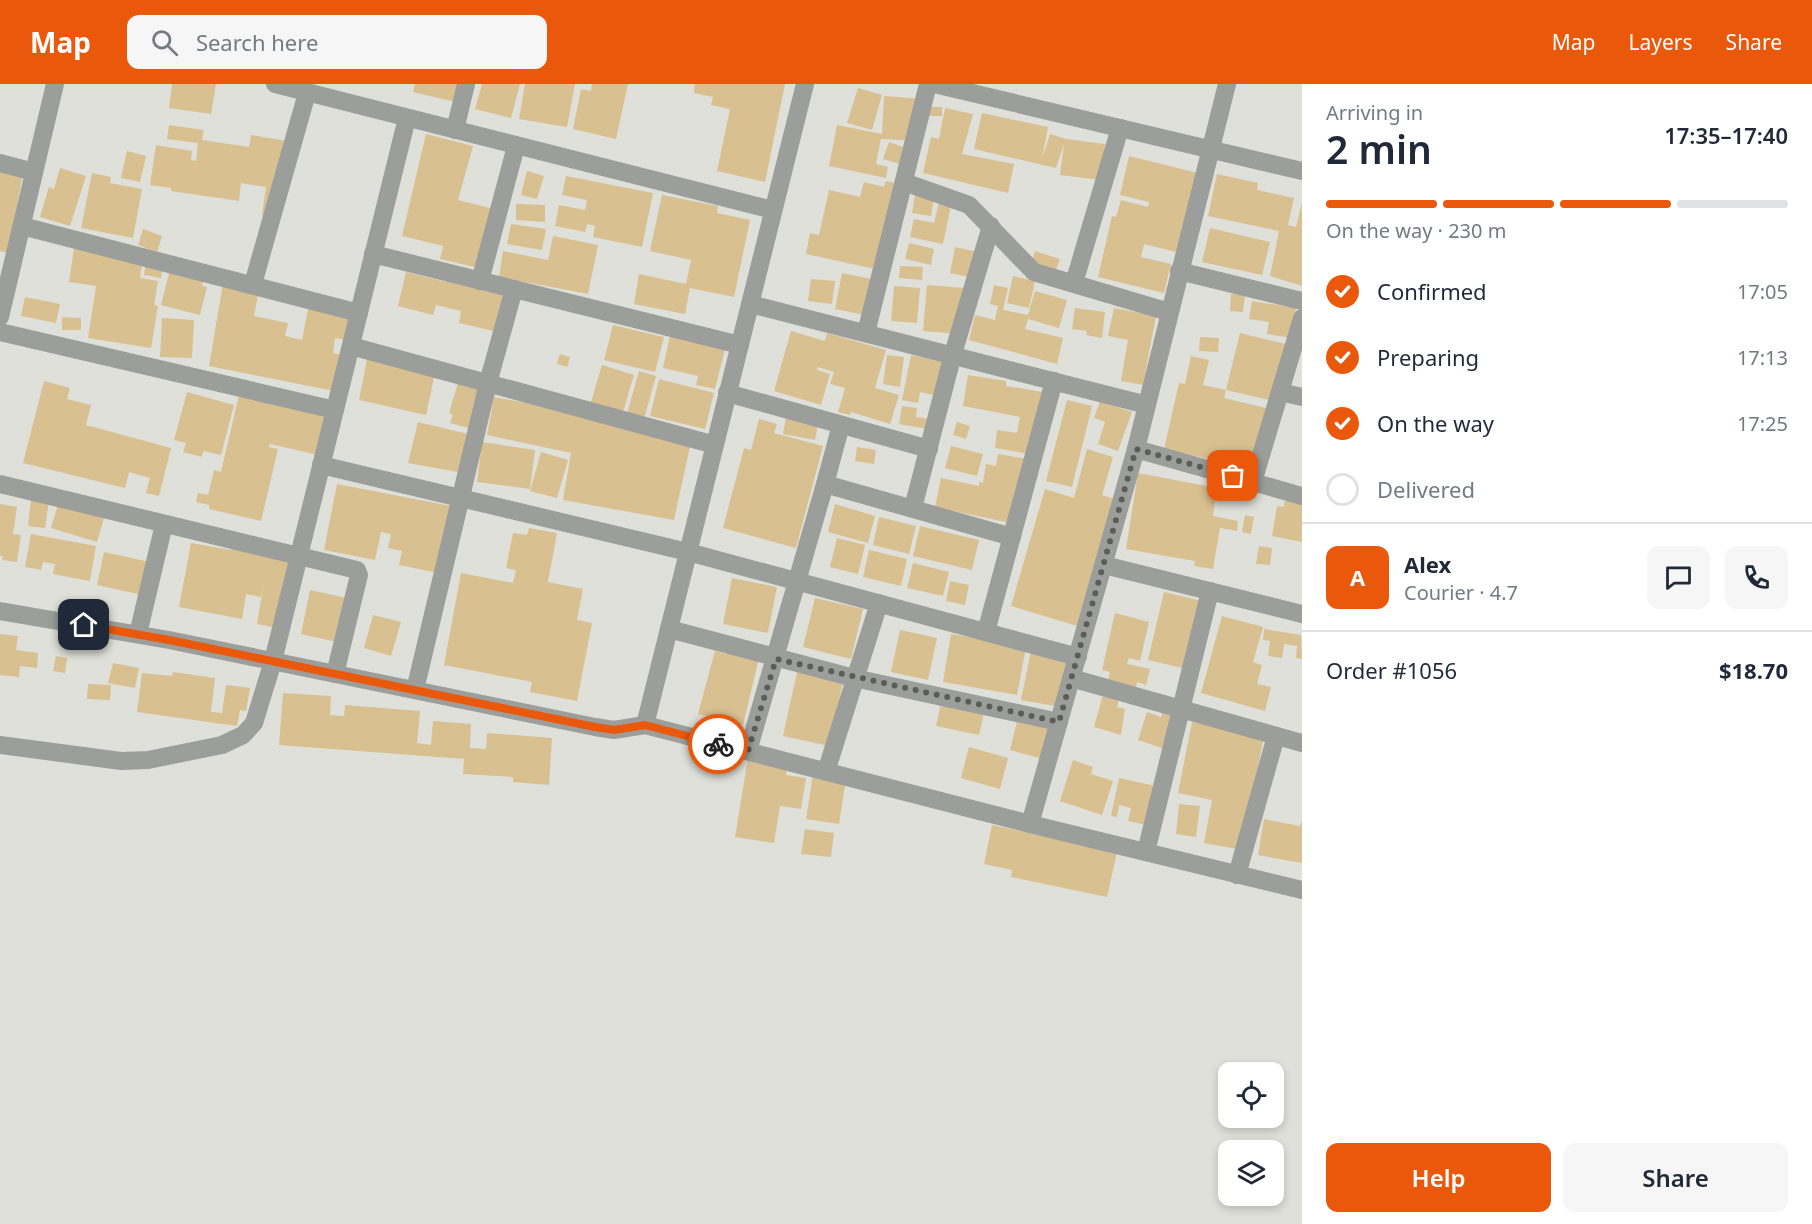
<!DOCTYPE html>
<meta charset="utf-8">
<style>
body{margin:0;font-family:"Noto Sans",sans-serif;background:#f6f6f7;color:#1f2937;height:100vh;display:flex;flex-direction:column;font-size:22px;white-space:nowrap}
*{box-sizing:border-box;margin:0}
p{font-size:20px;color:#747a83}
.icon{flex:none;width:33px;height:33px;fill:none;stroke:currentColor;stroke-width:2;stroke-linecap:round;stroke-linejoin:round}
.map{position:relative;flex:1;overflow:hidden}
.sheet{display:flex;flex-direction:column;background:#fff;width:510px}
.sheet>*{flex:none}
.buttons{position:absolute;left:1218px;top:978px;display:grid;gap:12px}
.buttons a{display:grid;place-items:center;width:66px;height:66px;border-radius:12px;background:#fff;box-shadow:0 3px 9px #0003;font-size:30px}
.pin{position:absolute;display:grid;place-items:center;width:51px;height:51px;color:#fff;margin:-26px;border-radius:12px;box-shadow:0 3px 9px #0006}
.courier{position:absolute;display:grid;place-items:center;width:60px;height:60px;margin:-30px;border:4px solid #ea580c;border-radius:50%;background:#fff;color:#222;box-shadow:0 2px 8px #0007}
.summary em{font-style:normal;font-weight:600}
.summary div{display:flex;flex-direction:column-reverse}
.summary{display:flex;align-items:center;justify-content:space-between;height:102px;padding:0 24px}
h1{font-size:39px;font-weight:600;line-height:45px}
.bar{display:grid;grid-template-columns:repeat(4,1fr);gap:9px 6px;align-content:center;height:72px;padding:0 24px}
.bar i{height:8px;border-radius:4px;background:#e0e1e3}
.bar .active{background:#ea580c}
.bar p{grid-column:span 4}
.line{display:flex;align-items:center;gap:15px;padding:0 24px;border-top:2px solid #e0e1e3}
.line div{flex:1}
.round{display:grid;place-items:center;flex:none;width:63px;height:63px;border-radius:12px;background:#f6f6f7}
ol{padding:0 24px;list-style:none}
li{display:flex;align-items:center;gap:18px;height:66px}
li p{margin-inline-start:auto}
li .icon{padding:6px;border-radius:50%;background:#ea580c;color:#fff;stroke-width:4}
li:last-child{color:#747a83}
li i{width:33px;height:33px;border:3px solid #e0e1e3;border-radius:50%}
.primary-button{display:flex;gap:12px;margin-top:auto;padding:12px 24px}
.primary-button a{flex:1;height:69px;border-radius:12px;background:#ea580c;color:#fff;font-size:24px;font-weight:600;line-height:69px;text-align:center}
.primary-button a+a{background:#f6f6f7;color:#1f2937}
header{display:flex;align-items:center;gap:36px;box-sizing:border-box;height:84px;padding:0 30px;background:#ea580c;color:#fff}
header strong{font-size:28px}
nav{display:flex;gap:33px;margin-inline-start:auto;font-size:21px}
.search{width:420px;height:54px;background:#f6f6f7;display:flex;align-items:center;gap:15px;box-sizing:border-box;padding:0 21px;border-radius:12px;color:#747a83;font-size:22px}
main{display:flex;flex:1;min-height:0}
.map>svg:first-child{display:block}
</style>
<header>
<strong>Map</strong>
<div class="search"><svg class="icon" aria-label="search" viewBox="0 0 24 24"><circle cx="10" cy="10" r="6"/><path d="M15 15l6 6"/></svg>Search here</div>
<nav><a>Map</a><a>Layers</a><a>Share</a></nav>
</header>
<main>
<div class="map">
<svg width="1302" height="1140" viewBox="0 0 1302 1140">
<rect width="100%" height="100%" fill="#dfe0d9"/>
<g fill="#d9c091">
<path d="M172 0H216L211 30 169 24Z"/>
<path d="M415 0H464L460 19 413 8Z"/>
<path d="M482 0H520L511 34 475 25Z"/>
<path d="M525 0H575L567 43 519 35Z"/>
<path d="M592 0H628L616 55 573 45 581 5 591 7Z"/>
<path d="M695 0H785L765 98 717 87 730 25 711 21 713 13 694 9Z"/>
<path d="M858 4 882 11 872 46 847 39Z"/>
<path d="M884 12 923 15 921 57 881 55 876 80 888 83 886 94 829 82 837 41 882 50Z"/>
<path d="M927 23H942V32H926Z"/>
<path d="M945 24 973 30 962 70 1014 80 1008 109 923 89 931 53 939 55Z"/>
<path d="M982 29 1048 43 1042 75 1050 50 1066 55 1105 60 1101 96 1060 91 1064 60 1056 84 974 65Z"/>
<path d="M169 41 204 46 202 56 249 63 251 51 288 57 277 133 262 131 266 103 241 99 239 117 171 107V104L150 101 156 61 192 67 191 76 196 77 198 59 167 55Z"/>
<path d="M426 50 473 62 458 116 502 127 483 185 440 175 443 162 402 152Z"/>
<path d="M889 58 906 64 900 80 883 75Z"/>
<path d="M127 67 146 72 140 98 121 94Z"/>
<path d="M1129 72 1198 89 1180 169 1144 160 1141 173 1171 180 1164 209 1098 193 1112 132 1116 133 1121 116 1148 123 1149 118 1120 111Z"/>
<path d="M0 80 24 84 8 169 0 167Z"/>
<path d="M60 84 86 92 70 142 40 133 49 103 54 105Z"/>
<path d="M527 87 544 92 537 115 521 111Z"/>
<path d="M92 89 111 93 110 99 142 105 133 154 81 144Z"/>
<path d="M1217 90 1258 99 1257 106 1294 114 1288 141 1296 143 1302 118V202L1270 192 1279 147 1208 132Z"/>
<path d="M566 92 653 109 642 163 593 153 595 142 587 140 585 148 555 142 559 121 585 126 587 116 562 111Z"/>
<path d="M886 97 903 101 884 187 806 170 810 149 819 151 829 106 860 113 864 98 884 103Z"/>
<path d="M915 110 934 113 931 132 912 129Z"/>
<path d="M662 111 718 122 717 129 750 136 734 213 690 204 685 230 634 220 639 190 686 200 691 176 650 167Z"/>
<path d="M940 114 952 117 943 160 910 153 914 135 934 139Z"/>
<path d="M516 120 545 121V138L516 136Z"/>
<path d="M511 140 546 145 542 166 507 160Z"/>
<path d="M1210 144 1270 158 1262 191 1202 178Z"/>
<path d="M143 145 162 152 157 168 138 161Z"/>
<path d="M553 152 598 161 588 210 499 193 503 167 548 176Z"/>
<path d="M75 157 143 175 140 194 158 197 154 221 158 222 151 264 88 254 96 202 69 198Z"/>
<path d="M909 159 934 165 931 181 905 175Z"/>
<path d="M955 163 978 168 973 194 950 189Z"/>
<path d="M1035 167 1060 175 1054 191 1030 183Z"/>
<path d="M146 179 163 181 161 194 144 191Z"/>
<path d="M171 182 204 190 202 202 207 203 200 231 161 221Z"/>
<path d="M900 182 923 183 922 196 899 194Z"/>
<path d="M225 188 261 196 254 232 288 239 285 252 302 256 310 215 357 225 350 257 335 254 333 269 342 271 334 307 209 282Z"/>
<path d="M406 188 446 198 447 194 508 208 498 248 459 239 461 227 436 221 433 231 398 222Z"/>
<path d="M842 189 877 196 870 232 835 225Z"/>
<path d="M1013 192 1035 197 1029 224 1007 219Z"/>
<path d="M811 195 835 197 832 220 808 217Z"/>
<path d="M927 201 964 204 960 250 923 247Z"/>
<path d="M994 201 1008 204 1003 226 1028 231 1035 207 1067 216 1059 244 1028 235 1025 245 1063 254 1057 280 969 256 975 231 995 236 998 222 990 220Z"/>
<path d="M894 202 920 204 917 239 891 237Z"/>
<path d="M1231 210 1245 211 1243 228 1230 227Z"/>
<path d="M25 213 60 220 56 239 21 232Z"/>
<path d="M1252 217 1296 224 1291 254 1267 250 1269 238 1249 235Z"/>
<path d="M1075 224 1105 228 1102 254 1086 251 1087 247 1072 245Z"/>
<path d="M1114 224 1156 232 1143 301 1121 297 1128 256 1108 252Z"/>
<path d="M62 233 81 234V246H62Z"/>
<path d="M162 234 194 236 192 274 160 273Z"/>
<path d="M613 241 664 253 655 288 604 276Z"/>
<path d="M791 247 825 257 827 249 886 266 875 304 899 311 890 340 851 328 850 331 838 328 845 304 830 300 834 288 818 283 817 286 830 290 821 321 774 307Z"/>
<path d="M1240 249 1286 260 1273 317 1226 306Z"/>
<path d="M670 252 725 265 715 305 696 301 698 292 663 284Z"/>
<path d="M1200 253 1219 254 1218 268 1199 267Z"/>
<path d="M560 270 570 273 567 283 557 280Z"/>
<path d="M887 271 904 273 900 303 883 300Z"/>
<path d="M911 271 950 279 942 313 920 308 918 319 902 316Z"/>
<path d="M1191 272 1209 276 1203 301 1226 306 1224 314 1270 325 1253 385 1164 365 1179 299 1185 300Z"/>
<path d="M367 275 435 289 426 331 359 316Z"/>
<path d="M602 281 634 291 623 328 591 318Z"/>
<path d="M639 287 656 292 644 335 627 330Z"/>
<path d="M968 291 1006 297V302L1043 308 1029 370 995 364 997 346 1017 349 1020 333 963 322Z"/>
<path d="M659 295 714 309 705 345 650 332Z"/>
<path d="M44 297 70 304 67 315 91 321 86 341 171 364 159 412 146 409 150 394 129 388 125 404 23 379Z"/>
<path d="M458 299 487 308 476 346 450 339 453 331 449 329Z"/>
<path d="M187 308 234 321 221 371 203 367 202 373 183 368 186 359 174 356Z"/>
<path d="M239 311 332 328 322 372 270 360 269 363 278 365 261 437 209 425V421L196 418 198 409 208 411 214 386 221 388Z"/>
<path d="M494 313 693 349 674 436 563 416 571 369 487 351Z"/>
<path d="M1067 316 1092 322 1072 403 1046 397Z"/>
<path d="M1100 317 1132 328 1118 367 1098 360 1105 338 1094 334Z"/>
<path d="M902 322 917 324 916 333 930 335 927 345 899 340Z"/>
<path d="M786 333 818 340 815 356 783 350Z"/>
<path d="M759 335 777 340 774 349 823 362 796 464 723 444 744 364 751 366Z"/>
<path d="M418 338 472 351 463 389 408 379Z"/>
<path d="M957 338 970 342 966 355 953 351Z"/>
<path d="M482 358 535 366 530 405 477 398Z"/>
<path d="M951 362 983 370 977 392 945 384Z"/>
<path d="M857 363 876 366 874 380 855 377Z"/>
<path d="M1087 365 1113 373 1102 411 1114 415 1077 542 1011 522 1045 405 1074 414Z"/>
<path d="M541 368 568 376 557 414 530 407Z"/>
<path d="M998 370 1027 375 1015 440 935 423 941 394 979 402V398L983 399 986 380 996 382Z"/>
<path d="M1138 389 1217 404 1213 432 1238 437 1237 447 1220 444 1213 485 1194 482 1195 477 1126 465Z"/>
<path d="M337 400 456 423 443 490 399 481 402 467 388 464 391 450 381 448 375 476 324 466Z"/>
<path d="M61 410 107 424 97 458 51 444Z"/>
<path d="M31 415 49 417 45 444 28 442Z"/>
<path d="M1285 415 1302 418V458L1272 452 1277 422 1284 423Z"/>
<path d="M0 420 17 423 13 450 21 451 17 478 2 476 3 472H0Z"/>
<path d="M835 420 875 432 868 459 828 448Z"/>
<path d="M1245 431 1254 433 1251 450 1242 448Z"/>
<path d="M879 433 916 442 909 470 873 461Z"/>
<path d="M920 442 979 456 972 486 913 472Z"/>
<path d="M529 444 557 449 548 498 583 505 577 536 592 539 577 617 530 608 532 598 444 581 461 489 513 499 516 486 506 484 513 449 527 451Z"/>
<path d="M31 450 96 462 90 497 53 490 55 480 43 478 41 486 25 483Z"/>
<path d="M837 454 865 461 858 490 830 483Z"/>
<path d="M191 459 231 466 233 459 295 471 278 544 257 540 264 498 261 513 246 510 242 535 179 523Z"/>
<path d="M1259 462 1272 464 1270 481 1256 480Z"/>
<path d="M869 466 907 475 901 502 863 493Z"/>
<path d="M104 468 154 479 147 512 97 501Z"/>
<path d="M913 479 949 488 943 512 907 504Z"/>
<path d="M732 494 777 503 768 549 723 540Z"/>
<path d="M950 497 969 501 965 521 946 517Z"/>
<path d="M310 506 351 515 341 559 301 550Z"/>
<path d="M1164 508 1206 518 1191 586 1148 576Z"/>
<path d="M815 514 863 525 851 575 803 563Z"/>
<path d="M1115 529 1149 538 1140 577 1129 574 1127 580 1150 585 1146 601 1137 598 1134 612 1106 605 1110 588 1102 586Z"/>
<path d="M373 531 401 538 391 572 364 564Z"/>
<path d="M1222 532 1263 543 1253 578 1262 581 1257 600 1271 603 1265 627 1201 609Z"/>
<path d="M1264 545 1301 551 1302 575 1296 574 1297 562 1284 560 1282 574 1268 572 1270 557 1263 556Z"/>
<path d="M900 546 937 554 928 596 891 588Z"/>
<path d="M0 550 18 552 16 566 38 569 37 584 20 582 19 593 0 591Z"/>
<path d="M951 550 1026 563 1017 611 943 598Z"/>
<path d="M728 562 760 570 743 641 698 630 715 567 726 570Z"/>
<path d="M1031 567 1069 574 1061 623 1021 616Z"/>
<path d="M56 572 67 574 65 589 53 587Z"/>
<path d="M113 579 139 584 135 604 108 599Z"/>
<path d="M799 579 845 589 829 662 783 652Z"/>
<path d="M173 588 215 594 211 628 222 629 226 601 250 604 246 627 240 626 237 642 137 628 142 589 172 592Z"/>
<path d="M88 600 111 601 110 616 87 615Z"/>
<path d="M1104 607 1120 611 1117 623 1125 625 1121 651 1094 643Z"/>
<path d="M283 609 331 612 330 631 344 632 345 621 420 627 417 659 431 661 433 637 471 640 470 664 486 665 487 649 552 654 549 701 513 698V693L463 690 464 675 279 661Z"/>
<path d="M942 615 985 625 979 651 936 642Z"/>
<path d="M1164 624 1183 630 1171 667 1138 656 1147 628 1161 633Z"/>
<path d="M1018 633 1059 643 1050 677 1010 666Z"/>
<path d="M1192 638 1264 652 1242 766 1204 759 1212 716 1178 709Z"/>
<path d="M969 663 1008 674 1000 705 961 694Z"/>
<path d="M748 674 788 680 786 691 806 694 801 725 780 722 774 759 735 753Z"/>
<path d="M1073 676 1093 683 1091 690 1113 697 1102 731 1060 717Z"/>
<path d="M813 690 846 696 839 740 806 735Z"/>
<path d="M1119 694 1165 704 1156 743 1128 737 1131 724 1119 721 1117 733 1111 732Z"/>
<path d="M1179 720 1200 722 1196 753 1176 750Z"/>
<path d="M1264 735 1300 742 1302 737V779L1258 771Z"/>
<path d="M992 741 1117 768 1107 813 1011 793 1012 786 984 780Z"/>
<path d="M805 745 834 749 831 773 801 770Z"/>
</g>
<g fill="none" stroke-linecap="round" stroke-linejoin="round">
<g stroke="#9c9e9b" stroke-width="18">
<path d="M275 0 773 126"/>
<path d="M934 0 1302 87"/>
<path d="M455 46 466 0"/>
<path d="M0 79 34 88"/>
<path d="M904 98 969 121 1034 188 1169 228"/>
<path d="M22 142 359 229"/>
<path d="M373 170 740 261"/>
<path d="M1179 187 1302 217"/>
<path d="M480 197 516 62"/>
<path d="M1074 199 1120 44"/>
<path d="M253 200 307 9"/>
<path d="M750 220 1147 321"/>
<path d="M0 233 55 0"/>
<path d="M0 248 335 326"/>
<path d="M866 249 928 0"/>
<path d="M351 262 715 361"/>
<path d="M1280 308 1302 313"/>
<path d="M727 309 929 365"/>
<path d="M1136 365 1302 412"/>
<path d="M321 381 688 468 1078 573"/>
<path d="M1253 398 1302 234"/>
<path d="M0 400 357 486 359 491 335 590"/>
<path d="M825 400 841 341"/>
<path d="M913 424 953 270 991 142"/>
<path d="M1104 481 1302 530"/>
<path d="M0 527 169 556 595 643 614 646 645 641 805 0"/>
<path d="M669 545 854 594 1059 638"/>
<path d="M986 548 1054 297"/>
<path d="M138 550 164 440"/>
<path d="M1071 594 1302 659"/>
<path d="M415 606 488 299 514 205"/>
<path d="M645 641 1030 740 1302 806"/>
<path d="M0 661 121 677 148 676 222 661 243 651 254 639 273 577 407 34"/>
<path d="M748 667 825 400 1012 453"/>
<path d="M826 688 879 519"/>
<path d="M1030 740 1136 365 1227 0"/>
<path d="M1146 768 1210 507"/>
<path d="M1237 791 1276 652"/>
</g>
</g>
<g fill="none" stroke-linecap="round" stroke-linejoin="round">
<path stroke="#5c5d59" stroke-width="6" stroke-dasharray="0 10.8" d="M718 660 748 667 776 575 1059 638 1136 365 1233 392"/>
<path stroke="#ea580c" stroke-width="8" d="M84 541 169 556 595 643 614 646 645 641 718 660"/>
</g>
</svg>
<div class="buttons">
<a><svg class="icon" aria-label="locate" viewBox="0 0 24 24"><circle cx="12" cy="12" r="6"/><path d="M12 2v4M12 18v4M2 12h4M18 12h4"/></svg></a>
<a><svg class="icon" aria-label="layers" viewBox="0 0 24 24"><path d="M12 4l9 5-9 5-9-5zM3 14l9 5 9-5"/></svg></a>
</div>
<div class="pin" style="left:1233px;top:392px;background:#ea580c"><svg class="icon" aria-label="bag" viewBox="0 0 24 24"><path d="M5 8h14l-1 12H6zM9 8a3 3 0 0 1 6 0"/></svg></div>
<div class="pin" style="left:84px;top:541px;background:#1f2937"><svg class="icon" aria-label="home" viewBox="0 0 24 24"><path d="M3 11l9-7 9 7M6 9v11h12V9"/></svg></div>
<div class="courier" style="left:718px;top:660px"><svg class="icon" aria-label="bike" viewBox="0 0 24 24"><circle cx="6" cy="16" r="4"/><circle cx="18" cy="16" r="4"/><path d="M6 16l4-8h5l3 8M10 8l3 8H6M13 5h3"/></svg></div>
</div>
<section class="sheet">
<div class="summary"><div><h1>2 min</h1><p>Arriving in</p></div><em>17:35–17:40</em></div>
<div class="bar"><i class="active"></i><i class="active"></i><i class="active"></i><i></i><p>On the way · 230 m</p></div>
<ol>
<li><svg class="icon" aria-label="check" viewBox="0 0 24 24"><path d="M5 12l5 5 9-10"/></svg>Confirmed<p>17:05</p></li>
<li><svg class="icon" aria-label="check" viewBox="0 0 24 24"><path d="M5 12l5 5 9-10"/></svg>Preparing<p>17:13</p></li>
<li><svg class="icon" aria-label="check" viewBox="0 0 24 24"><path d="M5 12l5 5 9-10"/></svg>On the way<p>17:25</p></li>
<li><i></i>Delivered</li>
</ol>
<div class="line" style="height:108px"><b class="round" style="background:#ea580c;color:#fff">A</b><div><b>Alex</b><p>Courier · 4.7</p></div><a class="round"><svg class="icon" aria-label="chat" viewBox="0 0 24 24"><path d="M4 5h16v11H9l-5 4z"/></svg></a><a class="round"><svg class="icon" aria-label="phone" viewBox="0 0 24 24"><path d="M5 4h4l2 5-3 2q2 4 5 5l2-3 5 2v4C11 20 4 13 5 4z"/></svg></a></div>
<div class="line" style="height:78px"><div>Order #1056</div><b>$18.70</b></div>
<div class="primary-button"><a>Help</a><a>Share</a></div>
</section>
</main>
